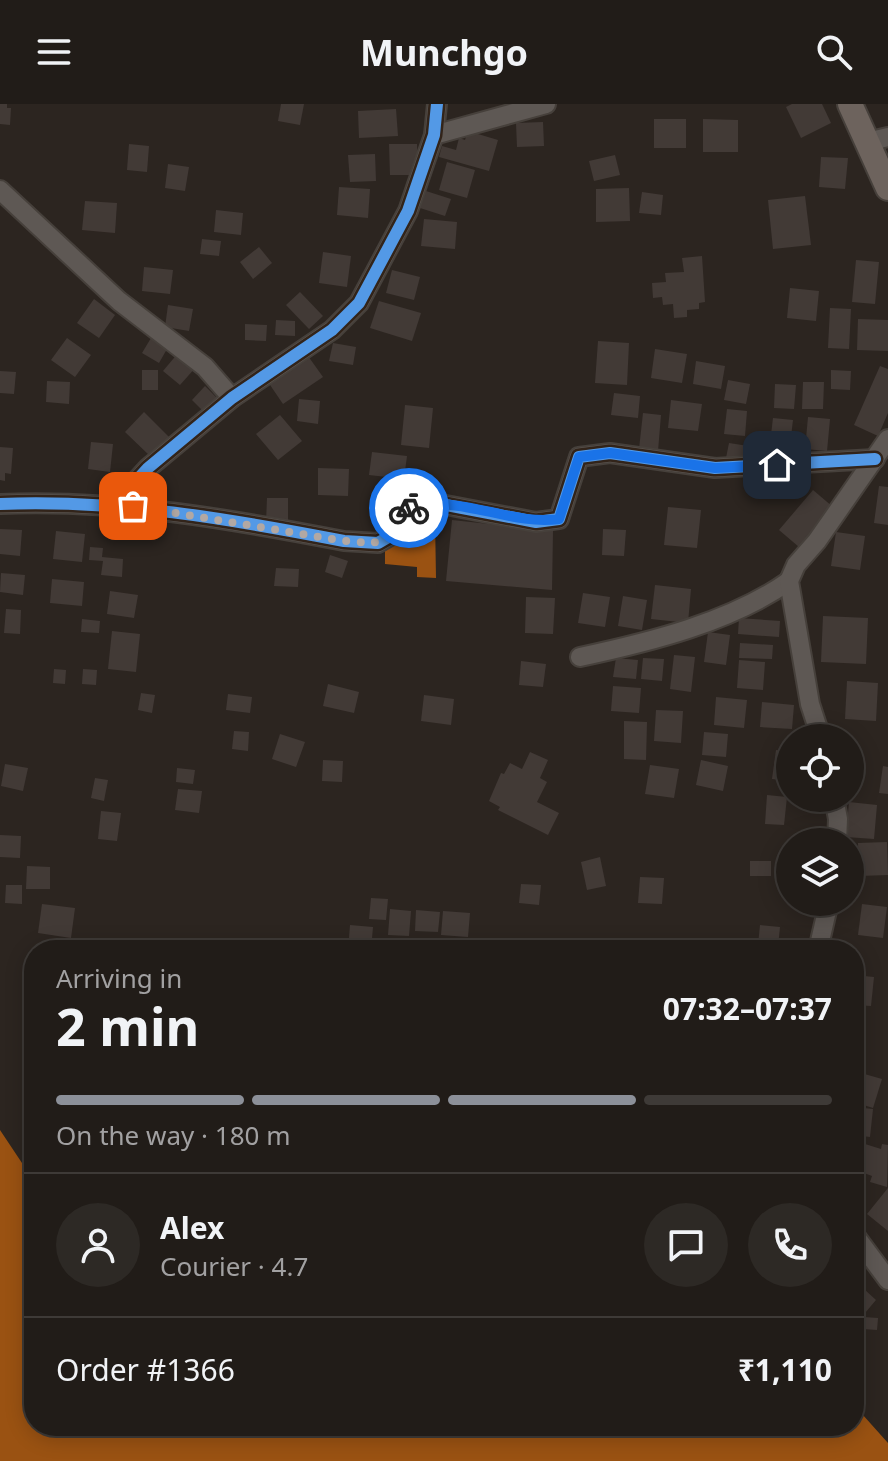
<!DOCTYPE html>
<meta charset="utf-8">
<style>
body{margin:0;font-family:"Noto Sans",sans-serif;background:#2d2925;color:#f1f3f6;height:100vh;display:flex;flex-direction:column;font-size:30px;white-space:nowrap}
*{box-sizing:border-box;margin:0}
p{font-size:26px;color:#a2a1a2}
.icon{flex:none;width:44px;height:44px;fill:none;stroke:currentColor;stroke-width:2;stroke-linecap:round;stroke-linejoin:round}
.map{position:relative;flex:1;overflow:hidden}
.drawer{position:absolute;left:24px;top:836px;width:840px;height:496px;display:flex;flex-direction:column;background:#211c18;border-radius:32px;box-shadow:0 4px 20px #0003,0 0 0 2px #3e3a37}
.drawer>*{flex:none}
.controls{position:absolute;left:776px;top:620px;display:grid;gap:16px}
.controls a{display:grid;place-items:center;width:88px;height:88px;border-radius:50%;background:#211c18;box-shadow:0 4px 20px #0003,0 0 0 2px #3e3a37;font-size:40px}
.pin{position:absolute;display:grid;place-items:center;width:68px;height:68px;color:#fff;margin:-34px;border-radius:16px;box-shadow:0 4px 12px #0006}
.courier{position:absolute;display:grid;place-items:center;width:80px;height:80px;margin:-40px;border:6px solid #1a73e8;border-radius:50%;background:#fff;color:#222;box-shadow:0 2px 10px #0007}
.overview em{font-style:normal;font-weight:700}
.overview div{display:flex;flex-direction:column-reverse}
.overview{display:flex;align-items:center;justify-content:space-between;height:136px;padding:0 32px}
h1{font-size:52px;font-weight:700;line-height:60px}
.bar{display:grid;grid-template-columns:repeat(4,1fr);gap:12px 8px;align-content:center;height:96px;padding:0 32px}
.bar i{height:10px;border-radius:6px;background:#3e3a37}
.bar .active{background:#8c9099}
.bar p{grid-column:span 4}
.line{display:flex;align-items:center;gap:20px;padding:0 32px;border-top:2px solid #3e3a37}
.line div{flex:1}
.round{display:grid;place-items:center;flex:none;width:84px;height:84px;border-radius:42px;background:#2d2925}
header{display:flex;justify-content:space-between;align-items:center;height:104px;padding:0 32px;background:#211c18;font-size:36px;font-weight:700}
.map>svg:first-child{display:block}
</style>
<header><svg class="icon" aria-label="menu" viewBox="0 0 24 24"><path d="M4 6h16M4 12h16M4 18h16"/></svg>Munchgo<svg class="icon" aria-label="search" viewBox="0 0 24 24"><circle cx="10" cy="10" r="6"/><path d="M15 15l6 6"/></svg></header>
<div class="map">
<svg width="888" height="1357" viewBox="0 0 888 1357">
<rect width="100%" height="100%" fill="#2c2520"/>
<g fill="#9a5212">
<path d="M401 414 435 415 436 474 417 473V463L385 460V439H397Z"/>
<path d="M0 1026 26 1065 34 1089V1322H854V1301L888 1339V1357H0Z"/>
</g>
<g fill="#423a36">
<path d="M0 0H7V4H11L10 21 0 20Z"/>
<path d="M281 0H304L300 21 278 17Z"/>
<path d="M792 0H822L831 19 801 34 786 3Z"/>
<path d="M396 5 398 32 359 34 358 7Z"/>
<rect x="654" y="15" width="32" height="29"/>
<path d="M703 15 738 16V48H703Z"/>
<path d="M543 18 544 42 517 43 516 19Z"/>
<path d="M468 27 498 36 489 67 439 53 442 42 456 46 459 34 465 36Z"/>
<path d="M129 40 149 42 147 68 127 66Z"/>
<path d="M389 40H417L418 71H390Z"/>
<path d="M375 50 376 77 350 78 348 51Z"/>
<path d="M615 51 620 71 594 77 589 57Z"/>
<path d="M821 53 848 54 845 85 819 83Z"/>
<path d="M447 58 475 66 467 94 439 86Z"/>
<path d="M168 60 189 63 185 87 165 84Z"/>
<path d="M339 83 370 85 368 114 337 111Z"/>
<path d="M629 84 630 117 596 118V85Z"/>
<path d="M426 87 451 95 445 112 420 104Z"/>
<path d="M642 88 663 91 661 111 639 109Z"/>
<path d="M805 92 811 141 773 145 768 96Z"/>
<path d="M85 97 117 99 115 129 82 126Z"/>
<path d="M216 106 243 109 241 131 214 128Z"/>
<path d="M424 115 457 118 455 145 421 142Z"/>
<path d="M202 135 221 137 219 152 200 150Z"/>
<path d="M259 143 272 159 253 175 240 158Z"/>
<path d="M323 148 351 152 347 183 319 179Z"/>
<path d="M702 152 705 198 699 199V205L687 206V213L674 214 673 200 663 201 662 193 653 194 652 179 666 178 665 169 684 168 682 154Z"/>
<path d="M856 156 879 158 875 200 852 198Z"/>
<path d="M144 163 173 166 170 190 142 187Z"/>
<path d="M392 166 420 173 414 196 386 189Z"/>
<path d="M790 184 819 187 816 217 787 214Z"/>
<path d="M300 188 323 212 309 225 286 201Z"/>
<path d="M94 195 115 211 99 234 77 219Z"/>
<path d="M379 197 421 209 412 237 370 224Z"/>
<path d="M168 201 193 205 189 227 165 223Z"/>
<path d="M830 204 851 205 849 245 828 244Z"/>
<path d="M858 215 888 216V247L857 246Z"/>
<path d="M276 216 295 217V232L275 231Z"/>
<path d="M245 220 267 221 266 237 245 236Z"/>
<path d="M154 229 171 238 159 259 142 249Z"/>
<path d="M67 234 91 251 75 273 51 256Z"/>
<path d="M598 237 629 239 627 281 595 279Z"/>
<path d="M333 239 356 243 353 261 329 257Z"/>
<path d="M655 245 687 250 682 279 651 274Z"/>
<path d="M179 248 196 263 180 281 163 267Z"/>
<path d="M308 252 323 273 283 300 268 278Z"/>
<path d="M696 257 725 262 721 285 693 280Z"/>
<path d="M880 262 888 265V309L878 332 854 321Z"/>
<rect x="142" y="266" width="16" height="20"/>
<path d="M831 266 851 267 850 286 831 285Z"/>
<path d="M0 267 16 268 14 290 0 289Z"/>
<path d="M728 276 750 280 746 300 724 296Z"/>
<path d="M47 277 70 278 69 300 46 298Z"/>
<path d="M803 278H824L823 305H802Z"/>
<path d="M775 280 796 281 794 305 774 304Z"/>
<path d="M205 282 220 297 207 311 192 296Z"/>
<path d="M614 289 640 292 638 314 611 311Z"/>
<path d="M299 295 320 297 318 320 297 317Z"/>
<path d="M671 296 702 300 698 327 668 324Z"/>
<path d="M405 301 433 304 429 344 401 341Z"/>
<path d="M727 305 747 307 745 332 724 330Z"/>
<path d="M144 308 169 333 150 352 125 328Z"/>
<path d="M643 309 661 311 658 347 639 345Z"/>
<path d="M280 311 302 337 278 356 256 330Z"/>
<path d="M808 313 830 315 827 347 805 345Z"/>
<path d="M773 314 793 316 790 341 770 339Z"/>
<path d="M91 338 113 340 110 368 88 365Z"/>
<path d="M729 339 755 343 753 358 726 354Z"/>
<path d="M0 343 13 344 11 370 5 369V377L0 376Z"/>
<path d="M372 348 407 352 404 375 369 371Z"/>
<path d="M318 364 349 365 348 392 318 391Z"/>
<path d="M879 382 888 383V421L874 419Z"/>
<path d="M813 386 833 403 799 443 779 426Z"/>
<path d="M267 394H288V419H266Z"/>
<path d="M668 403 701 406 697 444 664 441Z"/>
<path d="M452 416 553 427 552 486 446 477Z"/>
<path d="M0 425 22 426 20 452 0 450Z"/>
<path d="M603 425 626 426 624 452 602 451Z"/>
<path d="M56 427 85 430 82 458 53 455Z"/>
<path d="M836 428 865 432 860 466 831 462Z"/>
<path d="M90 443 103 444 102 453 123 455 122 473 101 471 103 457 89 456Z"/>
<path d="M330 451 348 457 342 474 325 468Z"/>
<path d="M276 464 299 465 298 483 274 482Z"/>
<path d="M1 469 25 471 23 491 0 488Z"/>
<path d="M52 475 84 478 82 502 50 499Z"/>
<path d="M655 481 691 485 688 519 651 515Z"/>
<path d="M110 487 138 491 134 514 107 510Z"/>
<path d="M583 489 610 493 605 523 578 519Z"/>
<path d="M623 492 647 496 642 526 618 522Z"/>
<path d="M526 493 555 494 553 530 525 529Z"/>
<path d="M6 505 21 506 20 530 4 529Z"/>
<path d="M823 512 868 514 866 560 821 558Z"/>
<path d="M739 514 780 517 779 533 738 530Z"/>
<path d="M82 515 100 517 99 529 81 528Z"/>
<path d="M112 527 140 530 136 568 108 565Z"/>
<path d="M708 528 730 531 726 561 704 558Z"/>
<path d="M740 539 773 541 772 555 739 554Z"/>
<path d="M674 551 695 553 691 588 670 585Z"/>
<path d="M616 554 638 556 636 575 613 573Z"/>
<path d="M643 554 664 555 662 577 641 575Z"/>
<path d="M739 556 765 558 763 586 737 584Z"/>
<path d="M521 557 546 560 543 583 519 581Z"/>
<path d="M54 565 66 566 65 580 53 579Z"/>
<path d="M83 565 97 566 96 581 82 580Z"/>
<path d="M847 577 878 579 876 617 845 615Z"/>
<path d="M328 580 359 588 354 609 323 602Z"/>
<path d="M613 582 641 584 639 609 611 607Z"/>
<path d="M141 589 155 591 152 609 138 606Z"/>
<path d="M228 590 252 593 250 609 226 606Z"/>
<path d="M424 591 454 595 451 621 421 617Z"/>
<path d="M716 593 747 596 744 624 714 621Z"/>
<path d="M762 598 794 601 792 625 760 623Z"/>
<path d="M656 606 683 607 681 639 654 637Z"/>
<path d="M624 617 647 618 646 656 624 655Z"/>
<path d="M234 627 249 628 248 647 232 645Z"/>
<path d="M704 628 728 630 726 653 702 651Z"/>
<path d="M280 630 305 638 296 663 272 655Z"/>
<path d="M776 646 790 648V677L772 675Z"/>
<path d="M530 648 548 656 540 674 547 678 537 698 559 709 548 731 498 706 500 703 489 697 501 669 504 670 510 659 522 665Z"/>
<path d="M323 656 343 657 342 678 322 677Z"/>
<path d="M701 656 728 662 723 687 696 681Z"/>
<path d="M5 660 28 664 23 687 1 682Z"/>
<path d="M650 661 679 665 674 694 645 690Z"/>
<path d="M883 662 888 663V690L879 689Z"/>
<path d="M177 664 195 666 193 680 176 678Z"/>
<path d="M95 674 108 676 104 697 91 694Z"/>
<path d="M178 685 202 687 199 709 175 706Z"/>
<path d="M767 691 787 693 784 721 765 720Z"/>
<path d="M849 698 877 701 874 735 846 733Z"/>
<path d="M101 707 121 709 117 737 98 735Z"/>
<path d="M0 731 21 732 20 754 0 753Z"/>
<path d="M887 738 888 771 859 772 858 739Z"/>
<path d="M600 753 606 782 587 786 581 758Z"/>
<rect x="750" y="757" width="21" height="15"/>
<path d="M27 762 50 763V785H26Z"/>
<path d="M640 773 664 774 662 800 638 799Z"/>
<path d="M521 780 541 781 539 801 519 799Z"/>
<path d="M6 781H22V800L5 799Z"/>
<path d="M371 794 388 795 386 816 369 815Z"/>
<path d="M42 800 75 804 71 834 38 829Z"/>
<path d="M862 800 887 803 883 834 858 831Z"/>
<path d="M390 805 411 807 409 832 388 831Z"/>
<path d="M416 806 440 808 438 828 415 827Z"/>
<path d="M443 807 470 809 468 833 441 831Z"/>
<path d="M350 821 373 823 371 846H348Z"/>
<path d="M760 821 780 823 778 843 758 841Z"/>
<path d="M316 837 344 840V846H315Z"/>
<path d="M854 871 874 873 871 902 854 901Z"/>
<path d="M854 967 882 975 873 1004 854 998Z"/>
<path d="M854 1003 873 1005 870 1033 854 1031Z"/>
<path d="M865 1040 881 1045 882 1040 888 1041 887 1083 870 1078 872 1072 864 1069 856 1072 854 1059 860 1057Z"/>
<path d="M888 1084V1127L867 1110Z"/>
<path d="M864 1185 876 1196 865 1209 854 1200Z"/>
<path d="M864 1213 878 1214 877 1226 863 1225Z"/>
</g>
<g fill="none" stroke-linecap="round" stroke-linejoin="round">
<g stroke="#46403b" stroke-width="22">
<g id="minor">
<path d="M434 31 546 0"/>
<path d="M867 38 888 33"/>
<path d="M0 86 119 197 205 263 232 294"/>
<path d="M0 400C116 395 230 415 344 437L378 439 390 432 400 407 430 398 536 418 559 415 579 353 610 349 715 364 875 355"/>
<path d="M114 401 148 364 232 294 332 226 359 199 408 107 434 31 437 0"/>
<path d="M580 553C650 538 731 518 789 477"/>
<path d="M821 634 810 600 789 477 796 461 817 437 888 335"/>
<path d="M834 694 838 715 837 738"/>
<path d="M818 846 829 798"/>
<path d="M854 1130 888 1176"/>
</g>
</g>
<g stroke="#46403b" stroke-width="28">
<path id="major" d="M850 0 888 84"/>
</g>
<use href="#minor" stroke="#5e5854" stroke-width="18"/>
<use href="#major" stroke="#6d635d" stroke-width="24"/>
<g stroke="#32241a" stroke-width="17">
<g id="cycleway">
<path d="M0 400C116 395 230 415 344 437L378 439 390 432 400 407 430 398 536 418 559 415 579 353 610 349 715 364 875 355"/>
<path d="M114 401 148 364 232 294 332 226 359 199 408 107 434 31 437 0"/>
</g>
</g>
<use href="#cycleway" stroke="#5399e6" stroke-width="12"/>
</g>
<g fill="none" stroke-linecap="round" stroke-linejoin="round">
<path stroke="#b2a8a3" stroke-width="8" stroke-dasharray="0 14.4" d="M133 402 344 437C382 439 385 445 400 407L409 404"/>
<path stroke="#1a73e8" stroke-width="10" d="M409 404C458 389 509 422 559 415L579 353 610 349 715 364 777 361"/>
</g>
</svg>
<div class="controls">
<a><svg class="icon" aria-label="locate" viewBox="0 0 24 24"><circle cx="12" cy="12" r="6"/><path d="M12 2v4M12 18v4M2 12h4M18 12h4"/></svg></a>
<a><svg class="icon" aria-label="layers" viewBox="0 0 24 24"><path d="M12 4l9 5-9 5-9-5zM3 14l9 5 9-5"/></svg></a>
</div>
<div class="pin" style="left:133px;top:402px;background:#ea580c"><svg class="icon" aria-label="bag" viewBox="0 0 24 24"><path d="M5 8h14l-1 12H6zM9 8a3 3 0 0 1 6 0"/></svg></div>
<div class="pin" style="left:777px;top:361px;background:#1f2937"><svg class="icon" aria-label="home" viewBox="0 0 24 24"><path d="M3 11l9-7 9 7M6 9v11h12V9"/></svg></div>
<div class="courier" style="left:409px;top:404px"><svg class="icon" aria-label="bike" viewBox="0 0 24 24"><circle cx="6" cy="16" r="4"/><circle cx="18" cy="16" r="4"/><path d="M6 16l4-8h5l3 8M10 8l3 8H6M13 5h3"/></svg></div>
<section class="drawer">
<div class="overview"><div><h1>2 min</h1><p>Arriving in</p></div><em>07:32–07:37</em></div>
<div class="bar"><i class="active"></i><i class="active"></i><i class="active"></i><i></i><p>On the way · 180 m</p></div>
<div class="line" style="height:144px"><a class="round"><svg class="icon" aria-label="person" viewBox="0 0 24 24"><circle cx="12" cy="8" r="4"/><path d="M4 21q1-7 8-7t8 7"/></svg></a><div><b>Alex</b><p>Courier · 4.7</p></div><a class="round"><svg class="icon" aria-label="chat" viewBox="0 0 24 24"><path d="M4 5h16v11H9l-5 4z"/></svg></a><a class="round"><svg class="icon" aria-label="phone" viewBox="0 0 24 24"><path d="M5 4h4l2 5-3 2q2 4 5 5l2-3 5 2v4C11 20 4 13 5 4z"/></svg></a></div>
<div class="line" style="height:104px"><div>Order #1366</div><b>₹1,110</b></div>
</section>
</div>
